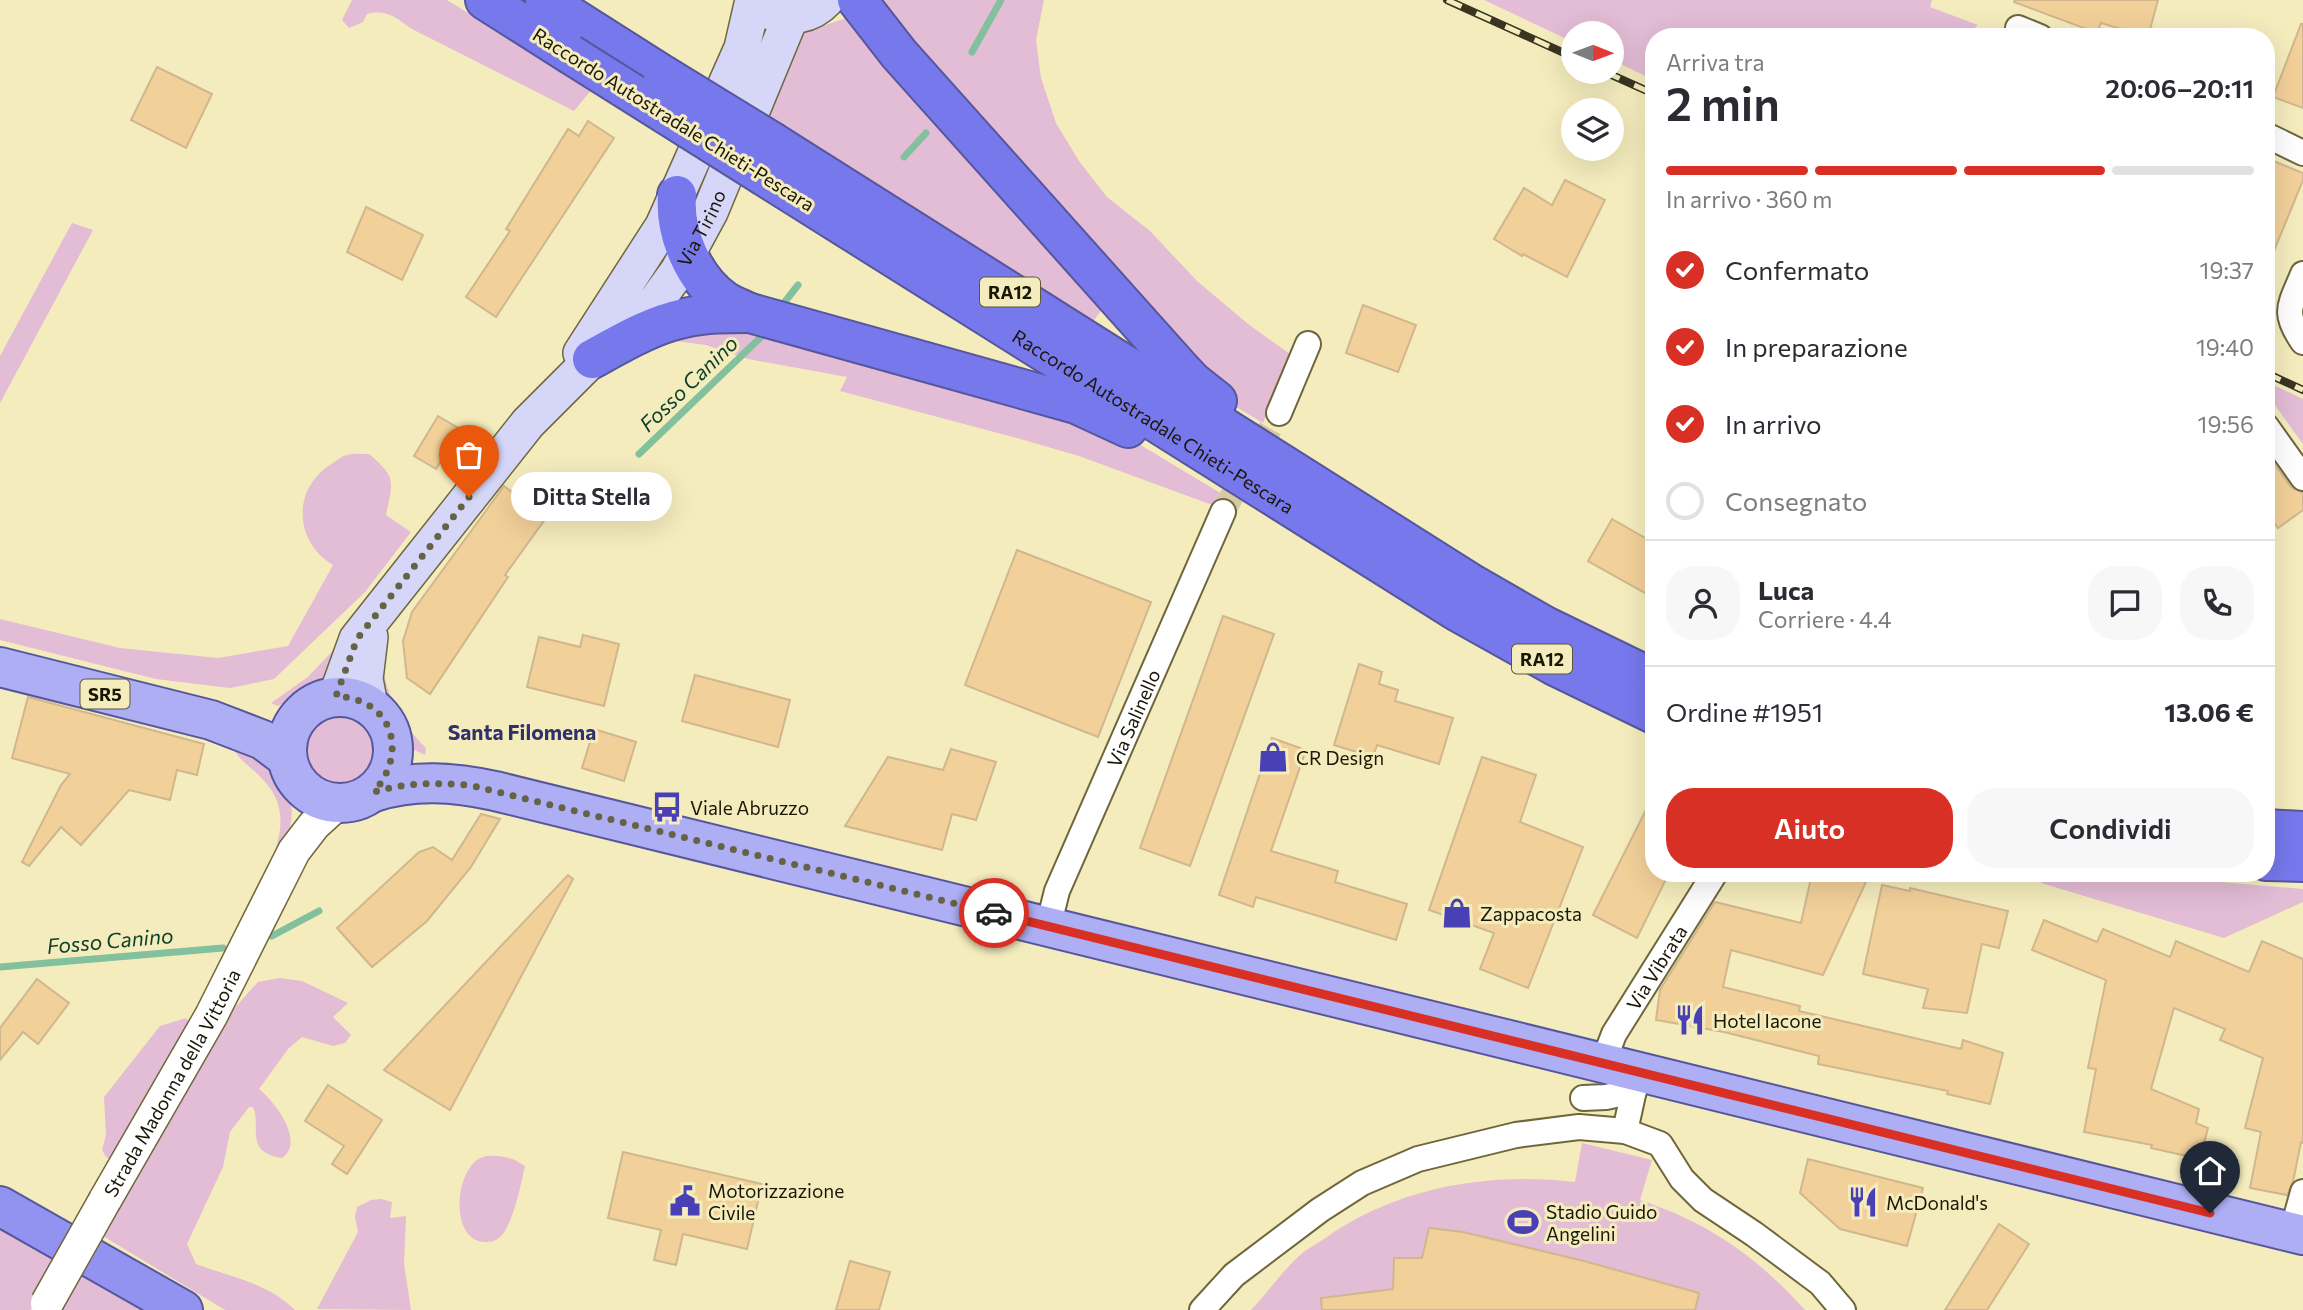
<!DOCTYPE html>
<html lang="it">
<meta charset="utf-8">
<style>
body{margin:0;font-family:Commissioner,sans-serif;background:#f7f7f7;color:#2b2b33;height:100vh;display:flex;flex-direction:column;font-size:26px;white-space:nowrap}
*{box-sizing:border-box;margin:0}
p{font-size:23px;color:#7c7c81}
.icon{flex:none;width:38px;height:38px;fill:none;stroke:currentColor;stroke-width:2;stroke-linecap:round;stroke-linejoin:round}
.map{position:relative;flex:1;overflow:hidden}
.details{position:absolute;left:1645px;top:28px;width:630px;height:854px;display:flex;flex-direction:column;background:#fff;border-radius:28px;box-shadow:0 7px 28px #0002}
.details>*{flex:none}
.needle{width:46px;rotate:91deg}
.controls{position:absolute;left:1561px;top:21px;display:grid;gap:14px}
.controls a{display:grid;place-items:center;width:63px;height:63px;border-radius:50%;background:#fff;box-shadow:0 7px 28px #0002;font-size:35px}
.pin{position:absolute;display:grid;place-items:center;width:60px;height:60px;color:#fff;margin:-72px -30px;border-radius:50% 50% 50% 0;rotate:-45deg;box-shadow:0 0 7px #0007}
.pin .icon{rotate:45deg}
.courier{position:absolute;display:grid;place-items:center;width:70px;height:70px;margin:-35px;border:5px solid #d93025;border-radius:50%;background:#fff;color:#222;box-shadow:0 2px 9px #0007}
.bubble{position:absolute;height:49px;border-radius:24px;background:#fff;box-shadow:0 7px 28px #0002;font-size:23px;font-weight:600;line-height:49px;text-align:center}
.head em{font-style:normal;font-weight:600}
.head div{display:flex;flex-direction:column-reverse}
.head{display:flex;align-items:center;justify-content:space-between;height:119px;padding:0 21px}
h1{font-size:46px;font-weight:600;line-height:52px}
.bar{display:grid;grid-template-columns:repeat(4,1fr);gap:10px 7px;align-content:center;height:84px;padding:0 21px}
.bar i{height:9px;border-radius:5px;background:#e1e1e2}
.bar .active{background:#d93025}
.bar p{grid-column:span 4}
.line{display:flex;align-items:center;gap:18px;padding:0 21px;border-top:2px solid #e1e1e2}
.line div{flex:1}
.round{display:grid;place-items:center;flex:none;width:74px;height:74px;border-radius:28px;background:#f7f7f7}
ol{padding:0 21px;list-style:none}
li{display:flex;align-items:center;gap:21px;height:77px}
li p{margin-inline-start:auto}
li .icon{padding:7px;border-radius:50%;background:#d93025;color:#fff;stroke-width:4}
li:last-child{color:#7c7c81}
li i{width:38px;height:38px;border:4px solid #e1e1e2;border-radius:50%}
.button{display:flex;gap:14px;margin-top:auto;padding:14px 21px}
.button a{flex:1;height:80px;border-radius:28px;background:#d93025;color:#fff;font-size:28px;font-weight:600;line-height:80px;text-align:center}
.button a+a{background:#f7f7f7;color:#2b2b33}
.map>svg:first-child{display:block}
</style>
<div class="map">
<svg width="2303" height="1310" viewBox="0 0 2303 1310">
<rect width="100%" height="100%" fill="#f4ecbd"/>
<g fill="#e3bcd5">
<path d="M352 0H447L592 89 574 111 410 28C396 17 385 9 367 14L363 22 349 28 342 20Z"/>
<path d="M875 0H1044L1036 40 1041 78 1056 123 1079 161 1107 197 1150 231 1197 281 1248 324 1290 354 1263 423 1233 405Z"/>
<path d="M1484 0H1932L1930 7 1978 25 1963 37H1654V80L1612 60V33H1573V42Z"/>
<path d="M850 17 1105 305 1090 326 758 120 794 35Z"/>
<path d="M72 223 93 230 0 403V356Z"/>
<path d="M753 328 1124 435 1222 494 1215 506 1079 456 1013 437 840 391 847 377 748 359 706 345 667 340 680 333Z"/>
<path d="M2269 383 2303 399V444L2267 394Z"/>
<path d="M369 454C397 478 393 480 386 515L411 532 365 592 274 679 230 688 156 679 0 640V619L120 648 218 658 288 646 333 565C293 541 292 487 333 463 337 460 342 456 347 455 354 453 362 454 369 454Z"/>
<path d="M341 642 327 674 295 699 278 706 271 703 308 677Z"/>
<path d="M379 668 383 672C391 704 403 725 426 748L425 755 412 749 406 742 396 716 386 706Z"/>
<circle cx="342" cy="750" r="35"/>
<path d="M230 742C242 747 260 752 270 760 292 780 297 815 286 842 282 851 274 861 268 870 280 839 290 810 265 782 251 765 240 764 230 742Z"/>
<path d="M2045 873H2114L2303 889V902L2224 938 2041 883Z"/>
<path d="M280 978 302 981 348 1003 333 1017 351 1035 345 1043 333 1046 302 1037 288 1049 259 1089C274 1101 306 1141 282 1158 243 1152 262 1127 253 1107H249L230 1132 223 1167 187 1244 196 1264C231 1277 268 1283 295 1310H225L103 1236 164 1121 231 1012 258 982Z"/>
<path d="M186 1018 194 1027 118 1163 106 1157 102 1150 106 1135 104 1097 160 1026Z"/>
<path d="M1582 1143 1652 1160 1640 1200C1709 1223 1756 1256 1805 1310H1251C1267 1293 1281 1273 1298 1257 1305 1250 1315 1245 1324 1239 1397 1187 1488 1172 1575 1182Z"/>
<path d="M499 1156 513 1159 525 1166C521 1184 513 1225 500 1237 496 1241 491 1242 485 1242 448 1241 455 1166 483 1157 487 1155 494 1156 499 1156Z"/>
<path d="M381 1199 392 1202 390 1218 406 1216 404 1264 411 1310 317 1309 358 1232 355 1217 357 1207 371 1200Z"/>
<path d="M0 1223 61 1259 30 1310H0Z"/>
<path d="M84 1270 156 1310H55Z"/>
</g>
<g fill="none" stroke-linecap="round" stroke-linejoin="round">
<g stroke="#82c09e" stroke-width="7">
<path d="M972 52 1001 0"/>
<path d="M904 157 926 133"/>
<path d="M780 308 798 285"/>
<path d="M639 454 761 337"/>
<path d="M272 936 319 911"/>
<path d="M0 967 223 948"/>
</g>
</g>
<g fill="#f2d099" stroke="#d0b78e" stroke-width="2">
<path d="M2015 0H2158L2148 37 2101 23 2097 33 2014 2Z"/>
<path d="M2301 24H2303V108L2273 97Z"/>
<path d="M157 67 212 94 186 148 131 120Z"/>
<path d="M588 121 614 138 496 317 466 297 510 231 506 229 568 129 579 136Z"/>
<path d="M2266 158 2303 173V180L2267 268Z"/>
<path d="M1565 180 1605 200 1567 277 1523 254 1522 256 1494 239 1524 188 1552 205Z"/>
<path d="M366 207 423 235 402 280 347 252Z"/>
<path d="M1363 305 1416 325 1398 372 1346 353Z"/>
<path d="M438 416 460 429 436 469 414 456Z"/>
<path d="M2266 452 2291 487 2303 493V510L2278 528 2266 512Z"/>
<path d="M504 486 546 518 505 575 508 577 430 694 407 678 403 641 412 612Z"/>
<path d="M1612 519 1654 543V598L1588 561Z"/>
<path d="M1017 550 1151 602 1098 737 965 685Z"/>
<path d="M1223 616 1274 634 1190 866 1140 848Z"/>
<path d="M583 635 619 644 604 706 527 687 539 637 580 647Z"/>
<path d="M1359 664 1382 672 1379 684 1398 690 1395 701 1453 718 1439 764 1377 745 1373 757 1334 745Z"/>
<path d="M695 675 790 700 778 747 682 721Z"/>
<path d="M28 697 204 744 197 775 177 770 170 800 129 790 81 845 61 827 29 866 22 862 61 785 70 774 12 758Z"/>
<path d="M594 729 636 742 624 781 582 768Z"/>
<path d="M1272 738 1306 750 1271 851 1338 871 1335 882 1407 904 1396 940 1256 897 1253 907 1219 895Z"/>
<path d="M951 749 996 762 976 820 952 814 942 850 845 826 888 757 943 770Z"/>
<path d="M1482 757 1536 775 1520 822 1583 847 1528 988 1480 969 1494 933 1429 910Z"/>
<path d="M1654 794V873H1669L1637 938 1593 915Z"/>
<path d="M481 814 500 819 471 867 427 921 372 967 337 928 419 852 433 847 452 860Z"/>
<path d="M1812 873H1828L1866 882 1823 975 1731 950 1723 987 1800 1006 1799 1011 1825 1017 1961 1049 1963 1040 2003 1053 1990 1104 1947 1094 1948 1091 1818 1064 1819 1056 1724 1032 1656 1020 1660 990 1715 902 1801 923Z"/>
<path d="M568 875 573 879 450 1110 384 1070Z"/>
<path d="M1882 885 1910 891V888L2008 911 1999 948 1982 944 1967 1013 1923 1008 1928 989 1863 974Z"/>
<path d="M2044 920 2097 942 2103 929 2170 957 2176 941 2249 972 2262 941 2303 959V1143L2301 1142 2293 1182 2287 1195 2250 1188 2261 1132 2245 1128 2263 1058 2220 1040 2225 1029 2174 1008 2151 1089 2199 1109 2196 1123 2208 1128 2200 1159 2151 1148 2152 1145 2084 1132 2096 1069 2088 1068 2106 980 2032 950Z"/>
<path d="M37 979 69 1003 38 1044 23 1032 0 1060V1028Z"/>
<path d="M328 1085 382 1120 347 1174 332 1164 344 1146 305 1121Z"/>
<path d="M623 1152 762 1184 747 1249 683 1234 676 1265 654 1260 661 1230 608 1218Z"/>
<path d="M1808 1159 1923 1188 1907 1246 1840 1229 1800 1193Z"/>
<path d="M1999 1224 2029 1244 1987 1310H1945Z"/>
<path d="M1429 1228 1463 1232 1584 1261 1699 1293 1695 1310H1322L1321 1298 1393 1289 1394 1258H1422Z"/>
<path d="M850 1261 890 1272 879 1310H836Z"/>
</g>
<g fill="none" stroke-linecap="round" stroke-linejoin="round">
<path stroke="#d3cca2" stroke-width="24" stroke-dasharray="24 12" stroke-linecap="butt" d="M1223 512 1279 413"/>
<g stroke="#6e673c" stroke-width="28">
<g id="minor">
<path d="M2018 28 2040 37"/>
<path d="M2266 135 2303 153"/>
<path d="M2303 274C2290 306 2282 312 2303 342"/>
<path d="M1279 413 1308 344"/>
<path d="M2266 426 2303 478"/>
<path id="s1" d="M1048 927 1057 891 1223 512"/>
<path id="s2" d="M1603 1063 1614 1034 1715 873"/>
<path d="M1583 1098 1606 1097 1634 1091"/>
<path d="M1625 1131 1638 1072"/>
<path d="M2292 1232 2303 1192"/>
<path d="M1202 1310 1234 1275 1320 1210 1362 1183 1418 1159 1516 1135 1579 1127 1625 1131 1660 1144 1682 1179 1703 1200 1754 1234 1820 1283 1843 1310"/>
</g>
</g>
<g stroke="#6e673c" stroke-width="35">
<g id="tertiary">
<path id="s3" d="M105 1200 211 1016 294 851 314 825 337 804"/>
</g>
</g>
<g stroke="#6e673c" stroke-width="38">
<g id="secondary">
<path d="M768 11C789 20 811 16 826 0"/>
<path d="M581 353 663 226 742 48 753 0"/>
<path d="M370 637 365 679 370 706"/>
<path id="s4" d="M336 697 357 639 528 423 592 359 657 300 678 271 710 212 791 16"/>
</g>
</g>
<g stroke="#56569c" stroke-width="42">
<g id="primary">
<path d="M0 667 211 720 263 740 287 758"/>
<circle cx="340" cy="750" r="53"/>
<path d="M374 792C414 779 454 782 495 791L2303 1235"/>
</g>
</g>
<g stroke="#56569c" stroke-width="42">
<path id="trunk" d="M0 1206 183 1310"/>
</g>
<g stroke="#56569c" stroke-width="42">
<g id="motorway">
<path d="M485 0 570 54"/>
<path d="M545 0 663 75"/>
<path d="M857 0 899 54 1178 366 1193 382 1217 401"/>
<path d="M774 143 1472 584 1545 626 1654 679"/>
<path id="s5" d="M764 176 1458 612 1553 665 1654 714"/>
<path d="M677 195C674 233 693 279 725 301 733 306 742 309 750 313L1076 404 1128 428"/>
<path d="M592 359C621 343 651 325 684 318 706 313 728 313 750 313"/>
<path d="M2266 829 2303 831"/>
<path d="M2266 861 2303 862"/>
</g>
</g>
<use href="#minor" stroke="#fff" stroke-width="24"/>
<use href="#tertiary" stroke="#fff" stroke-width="32"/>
<use href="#secondary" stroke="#d6d6f9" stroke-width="35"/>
<use href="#primary" stroke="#adaef4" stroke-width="38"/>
<use href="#trunk" stroke="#9293f0" stroke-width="38"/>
<use href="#motorway" stroke="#7778ec" stroke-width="38"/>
<g stroke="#393520" stroke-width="8">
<g id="rail">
<path d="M1447 0 1573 57"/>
<path d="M1605 72 1654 94"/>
<path d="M2266 373 2303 390"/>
</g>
</g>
<use href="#rail" stroke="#f4ecbd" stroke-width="5" stroke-dasharray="16" stroke-linecap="butt"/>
<g stroke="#6e673c" stroke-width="35" stroke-linecap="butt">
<path id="tertiary-bridge" d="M47 1303 105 1200"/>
</g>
<g stroke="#56569c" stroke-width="42" stroke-linecap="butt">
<g id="motorway-bridge">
<path d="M570 54 764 176"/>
<path d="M663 75 774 143"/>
</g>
</g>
<use href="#tertiary-bridge" stroke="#fff" stroke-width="32"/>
<use href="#motorway-bridge" stroke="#7778ec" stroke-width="38"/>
</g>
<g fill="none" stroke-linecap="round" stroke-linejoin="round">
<path stroke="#666246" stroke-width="7" stroke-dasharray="0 12.6" d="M469 497 357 639 336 696C392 699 409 751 374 792 407 782 435 783 469 785L994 913"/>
<path stroke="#d93025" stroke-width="9" d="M994 913 2210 1213"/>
</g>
<defs>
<g id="shop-bare" transform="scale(2.415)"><path d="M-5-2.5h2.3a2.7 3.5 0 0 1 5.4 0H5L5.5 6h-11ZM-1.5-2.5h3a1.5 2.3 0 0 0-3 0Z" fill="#4940b6" stroke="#f4ecbd" stroke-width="2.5" paint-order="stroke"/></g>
<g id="bus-bare" transform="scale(2.415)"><path d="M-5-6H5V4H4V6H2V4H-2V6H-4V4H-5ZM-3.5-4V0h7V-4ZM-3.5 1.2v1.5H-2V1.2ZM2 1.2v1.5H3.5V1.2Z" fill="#4940b6" stroke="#f4ecbd" stroke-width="2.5" paint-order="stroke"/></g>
<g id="restaurant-bare" transform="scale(2.415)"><path d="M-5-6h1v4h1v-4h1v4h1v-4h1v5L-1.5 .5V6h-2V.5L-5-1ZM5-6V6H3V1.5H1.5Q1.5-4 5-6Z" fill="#4940b6" stroke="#f4ecbd" stroke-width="2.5" paint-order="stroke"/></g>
<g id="civic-bare" transform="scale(2.415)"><path d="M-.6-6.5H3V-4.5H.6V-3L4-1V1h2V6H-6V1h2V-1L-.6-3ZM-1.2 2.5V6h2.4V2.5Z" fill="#4940b6" stroke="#f4ecbd" stroke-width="2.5" paint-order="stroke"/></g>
<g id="stadium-bare" transform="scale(2.415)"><path d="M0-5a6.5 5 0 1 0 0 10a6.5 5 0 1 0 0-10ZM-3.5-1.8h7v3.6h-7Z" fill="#4940b6" stroke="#f4ecbd" stroke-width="2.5" paint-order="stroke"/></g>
</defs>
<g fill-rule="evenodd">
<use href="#shop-bare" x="1273" y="757"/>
<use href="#bus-bare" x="667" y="807"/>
<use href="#shop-bare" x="1457" y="913"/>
<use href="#restaurant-bare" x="1690" y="1020"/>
<use href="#civic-bare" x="685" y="1201"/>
<use href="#restaurant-bare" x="1863" y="1202"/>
<use href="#stadium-bare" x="1523" y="1222"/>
</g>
<g text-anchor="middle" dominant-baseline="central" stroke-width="6" stroke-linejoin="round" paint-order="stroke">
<g fill="#f4ecbd" stroke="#5b573d" stroke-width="2">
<rect x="980" y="277.5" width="60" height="29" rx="5"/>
<rect x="1512" y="644.5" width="60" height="29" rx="5"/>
<rect x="80.5" y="679.5" width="49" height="29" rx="5"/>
</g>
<g font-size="18" font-weight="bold" fill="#1a1706">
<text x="1010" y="292">RA12</text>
<text x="1542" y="659">RA12</text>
<text x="105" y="694">SR5</text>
</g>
<g font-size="19" fill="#1a1706" stroke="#f4ecbd">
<text transform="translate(674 119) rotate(32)">Raccordo Autostradale Chieti-Pescara</text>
<text stroke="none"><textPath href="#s4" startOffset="600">Via Tirino</textPath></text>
<text stroke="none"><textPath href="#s5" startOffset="460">Raccordo Autostradale Chieti-Pescara</textPath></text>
<text stroke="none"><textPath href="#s1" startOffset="226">Via Salinello</textPath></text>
<text stroke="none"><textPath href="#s2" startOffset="110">Via Vibrata</textPath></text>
<text stroke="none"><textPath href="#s3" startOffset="135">Strada Madonna della Vittoria</textPath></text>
</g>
<g font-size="19" fill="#1a1706" stroke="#f4ecbd" text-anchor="start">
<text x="1296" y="757">CR Design</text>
<text x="690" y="807">Viale Abruzzo</text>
<text x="1480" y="913">Zappacosta</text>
<text x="1713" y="1020">Hotel Iacone</text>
<text x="708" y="1190">Motorizzazione<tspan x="708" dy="22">Civile</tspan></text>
<text x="1886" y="1202">McDonald's</text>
<text x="1546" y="1211">Stadio Guido<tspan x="1546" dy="22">Angelini</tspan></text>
</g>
<g font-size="21" font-style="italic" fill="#0e412a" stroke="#f4ecbd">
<text transform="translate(688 383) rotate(-44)">Fosso Canino</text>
<text transform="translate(110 940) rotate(-5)">Fosso Canino</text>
</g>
<g font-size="21" font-weight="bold" fill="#30306b" stroke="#f4ecbd">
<text x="522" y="731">Santa Filomena</text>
</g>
</g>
</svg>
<div class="controls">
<a><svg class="needle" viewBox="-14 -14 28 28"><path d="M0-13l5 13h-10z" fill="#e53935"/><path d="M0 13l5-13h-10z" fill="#7c7c81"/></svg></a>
<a><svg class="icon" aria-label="layers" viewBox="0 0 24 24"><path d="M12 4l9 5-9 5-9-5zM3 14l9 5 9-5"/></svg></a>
</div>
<div class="pin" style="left:469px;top:497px;background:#ea580c"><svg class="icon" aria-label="bag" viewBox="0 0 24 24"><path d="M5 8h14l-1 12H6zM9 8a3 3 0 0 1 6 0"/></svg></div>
<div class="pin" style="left:2210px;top:1213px;background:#1f2937"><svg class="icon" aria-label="home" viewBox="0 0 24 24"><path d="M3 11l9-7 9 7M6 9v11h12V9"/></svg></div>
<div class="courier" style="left:994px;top:913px"><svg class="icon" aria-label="car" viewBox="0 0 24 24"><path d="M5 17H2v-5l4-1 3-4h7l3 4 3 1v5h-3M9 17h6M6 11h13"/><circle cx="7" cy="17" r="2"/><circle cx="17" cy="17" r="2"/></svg></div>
<div class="bubble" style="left:511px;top:472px;width:161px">Ditta Stella</div>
<section class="details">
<div class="head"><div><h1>2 min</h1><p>Arriva tra</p></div><em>20:06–20:11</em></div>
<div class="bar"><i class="active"></i><i class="active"></i><i class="active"></i><i></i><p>In arrivo · 360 m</p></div>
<ol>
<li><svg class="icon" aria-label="check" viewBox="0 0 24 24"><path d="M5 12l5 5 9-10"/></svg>Confermato<p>19:37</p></li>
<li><svg class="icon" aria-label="check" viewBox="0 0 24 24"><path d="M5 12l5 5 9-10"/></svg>In preparazione<p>19:40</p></li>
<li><svg class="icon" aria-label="check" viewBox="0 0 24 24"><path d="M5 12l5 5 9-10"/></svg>In arrivo<p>19:56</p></li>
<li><i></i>Consegnato</li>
</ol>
<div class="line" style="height:126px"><a class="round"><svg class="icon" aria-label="person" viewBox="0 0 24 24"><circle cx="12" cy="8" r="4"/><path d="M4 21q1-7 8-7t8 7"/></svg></a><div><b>Luca</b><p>Corriere · 4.4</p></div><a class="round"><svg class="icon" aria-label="chat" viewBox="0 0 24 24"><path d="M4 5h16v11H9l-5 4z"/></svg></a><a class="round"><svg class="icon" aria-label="phone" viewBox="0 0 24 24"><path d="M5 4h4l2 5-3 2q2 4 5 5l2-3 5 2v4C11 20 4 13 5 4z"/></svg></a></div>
<div class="line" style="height:91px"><div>Ordine #1951</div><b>13.06 €</b></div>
<div class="button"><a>Aiuto</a><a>Condividi</a></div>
</section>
</div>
